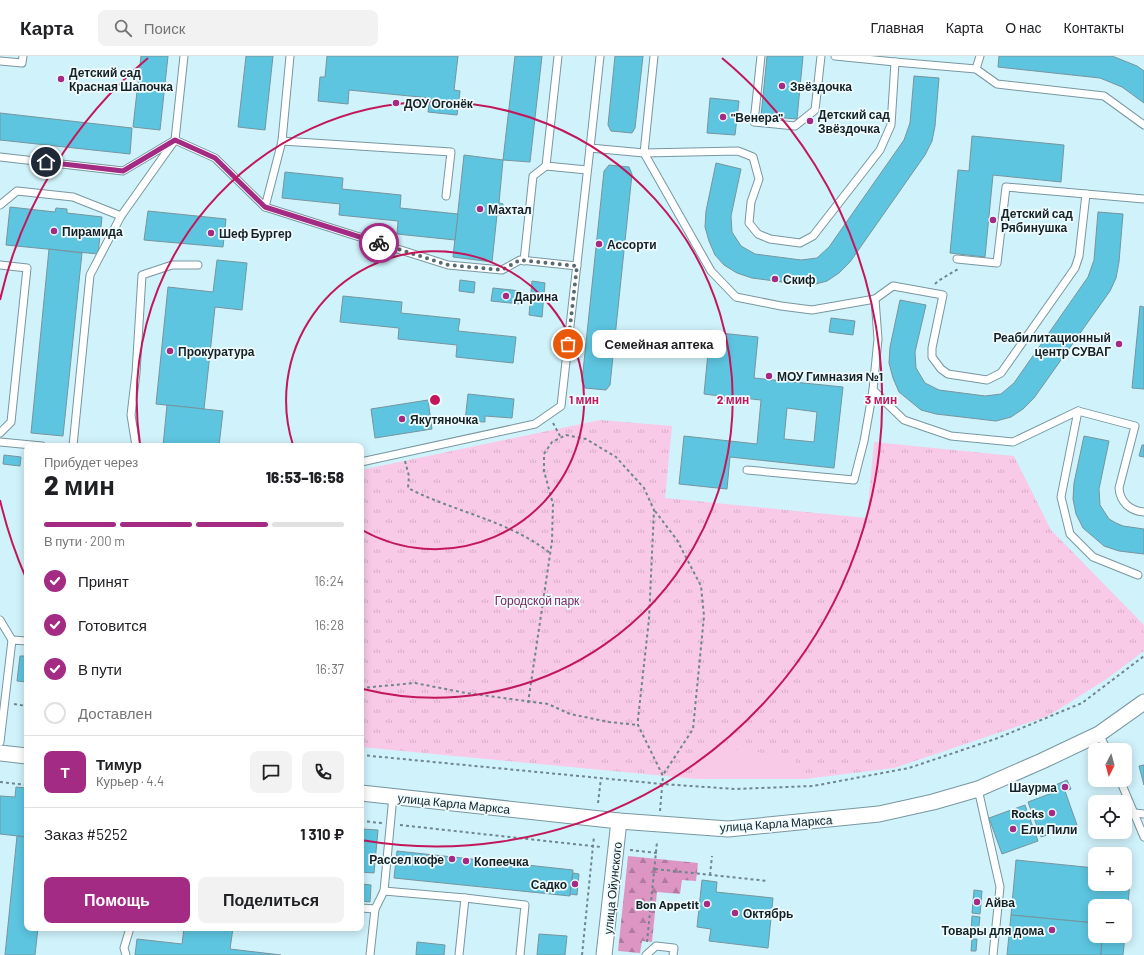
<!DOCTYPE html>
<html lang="ru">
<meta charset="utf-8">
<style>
body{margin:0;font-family:Barlow,sans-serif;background:#f2f2f2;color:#202124;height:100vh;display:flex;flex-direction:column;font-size:15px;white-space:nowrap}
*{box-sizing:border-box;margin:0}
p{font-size:13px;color:#757577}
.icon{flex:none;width:22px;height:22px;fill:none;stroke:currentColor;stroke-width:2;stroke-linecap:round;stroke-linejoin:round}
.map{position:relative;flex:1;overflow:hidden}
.sheet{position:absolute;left:24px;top:387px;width:340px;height:488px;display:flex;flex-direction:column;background:#fff;border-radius:8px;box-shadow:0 2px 10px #0003}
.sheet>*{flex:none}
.needle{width:26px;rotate:186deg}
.fabs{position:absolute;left:1088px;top:687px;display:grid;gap:8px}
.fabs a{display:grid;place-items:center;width:44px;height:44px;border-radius:8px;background:#fff;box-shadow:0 2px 10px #0003;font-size:20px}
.pin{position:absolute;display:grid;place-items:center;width:34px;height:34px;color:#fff;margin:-17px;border:2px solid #fff;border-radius:50%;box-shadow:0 1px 4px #0007}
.courier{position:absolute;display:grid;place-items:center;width:40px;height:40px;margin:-20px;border:3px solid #a32b83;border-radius:50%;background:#fff;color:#222;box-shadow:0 1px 5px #0007}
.bubble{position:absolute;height:28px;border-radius:8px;background:#fff;box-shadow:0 2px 10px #0003;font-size:13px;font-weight:800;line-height:28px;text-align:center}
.headline em{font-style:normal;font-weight:800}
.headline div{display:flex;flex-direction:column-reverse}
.headline{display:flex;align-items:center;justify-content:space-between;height:68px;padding:0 20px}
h1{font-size:26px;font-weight:800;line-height:30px}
.bar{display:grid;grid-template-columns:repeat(4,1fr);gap:6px 4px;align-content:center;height:48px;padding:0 20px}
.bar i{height:5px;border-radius:3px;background:#e0e0e0}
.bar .on{background:#a32b83}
.bar p{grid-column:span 4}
.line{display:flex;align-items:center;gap:10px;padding:0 20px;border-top:1px solid #e0e0e0}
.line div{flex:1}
.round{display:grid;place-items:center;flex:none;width:42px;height:42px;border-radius:8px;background:#f2f2f2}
ol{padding:0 20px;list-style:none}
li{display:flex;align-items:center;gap:12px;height:44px}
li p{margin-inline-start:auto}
li .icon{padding:4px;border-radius:50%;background:#a32b83;color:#fff;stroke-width:4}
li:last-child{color:#757577}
li i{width:22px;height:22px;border:2px solid #e0e0e0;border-radius:50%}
.button{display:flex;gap:8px;margin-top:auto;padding:8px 20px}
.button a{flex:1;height:46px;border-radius:8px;background:#a32b83;color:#fff;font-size:16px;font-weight:800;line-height:46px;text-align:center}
.button a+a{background:#f2f2f2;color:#202124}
header{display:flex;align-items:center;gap:24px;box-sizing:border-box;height:56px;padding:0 20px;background:#fff;border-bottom:1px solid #e0e0e0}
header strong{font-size:19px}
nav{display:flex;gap:22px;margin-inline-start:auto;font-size:14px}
.search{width:280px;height:36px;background:#f2f2f2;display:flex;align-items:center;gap:10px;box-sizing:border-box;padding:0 14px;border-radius:8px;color:#757577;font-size:15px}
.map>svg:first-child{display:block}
</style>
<header>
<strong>Карта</strong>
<div class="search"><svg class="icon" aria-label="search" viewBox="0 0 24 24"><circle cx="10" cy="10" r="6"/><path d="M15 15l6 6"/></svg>Поиск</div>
<nav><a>Главная</a><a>Карта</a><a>О нас</a><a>Контакты</a></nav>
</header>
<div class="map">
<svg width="1144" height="899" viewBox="0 0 1144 899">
<defs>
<pattern id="forest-firs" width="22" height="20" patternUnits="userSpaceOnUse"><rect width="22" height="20" fill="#dd96c4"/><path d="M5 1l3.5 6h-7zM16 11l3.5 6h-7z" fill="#b27a9f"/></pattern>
<pattern id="park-tufts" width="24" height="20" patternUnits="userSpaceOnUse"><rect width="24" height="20" fill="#f9cae7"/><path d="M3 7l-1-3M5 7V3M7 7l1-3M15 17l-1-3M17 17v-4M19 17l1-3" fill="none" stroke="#d5adc6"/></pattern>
</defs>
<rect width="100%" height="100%" fill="#d0f2fb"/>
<path fill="url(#forest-firs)" d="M628 800 698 807 696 825 682 824 680 838 657 836 652 886 642 885 640 897 618 895Z"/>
<path fill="url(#park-tufts)" d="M600 364 672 370 665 442 867 462 874 386 1014 400 1051 474 1144 569V595L1105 624 1048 660 894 712 805 723H697L361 691V414Z"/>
<path fill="#f9cae7" d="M699 689 796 701 793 723H697Z"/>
<g fill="#5dc5e0" stroke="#76959e" fill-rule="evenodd">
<path d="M141 0H168L160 74 133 71Z"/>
<path d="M246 0H273L265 74 238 71Z"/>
<path d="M327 0H458L454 34 460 35 457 59 428 56 430 42 349 34 348 48 318 45 320 21H325Z"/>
<path d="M515 0H542L530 106 503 104Z"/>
<path d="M615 0H643L635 72 632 77 611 75 608 69Z"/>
<path d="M767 0H803L797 63 761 60Z"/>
<path d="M999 0H1112L1137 10 1144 15V47L1122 31 1100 22 998 11Z"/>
<path d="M914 20 939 22 935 70 932 85 925 99 850 206 839 217 827 225 812 229 797 228 752 222 737 217 724 209 715 199 709 185 705 171 706 155 716 107 741 113 731 160 732 176 741 190 755 198 801 204 817 202 829 191 904 84 910 67Z"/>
<path d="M710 42 739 45 735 79 707 77Z"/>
<path d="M0 57 132 72 130 98 0 84Z"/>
<path d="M972 80 1064 89 1061 126 993 119 985 201 950 197 958 114 969 115Z"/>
<path d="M464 99 503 104 499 147 503 148 502 159H497L492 206 453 201Z"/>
<path d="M609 109 629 111 632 118 610 329 606 334 585 332 582 325 604 115Z"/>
<path d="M285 116 343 122 342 133 401 139 400 152 458 158 455 184 397 178 398 165 339 159 340 148 282 142Z"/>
<path d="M10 151 55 156 56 152 67 153V157L102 161 98 198 6 189Z"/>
<path d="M148 155 226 163 223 191 144 184Z"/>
<path d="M1098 156 1123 158 1119 206 1116 222 1110 235 1034 342 1023 353 1011 361 996 365 936 358 921 354 899 336 893 322 889 307 890 291 900 244 926 249 915 296 916 312 925 327 939 334 985 340 1001 338 1014 327 1088 221 1094 204Z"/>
<path d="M49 193 82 197 63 380 31 377Z"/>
<path d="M217 204 247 207 242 254 215 251 204 353 156 348 168 231 213 236Z"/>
<path d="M460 224 475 226 474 237 459 235Z"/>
<path d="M532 225 545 227 542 261 529 259Z"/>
<path d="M493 232 521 235 520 248 491 245Z"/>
<path d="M343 240 402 246 401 257 460 263 458 275 516 281 513 307 456 301 457 289 398 283 399 272 340 266Z"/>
<path d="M1140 250 1144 251V333L1132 332Z"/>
<path d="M831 262 855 265 853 279 829 276Z"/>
<path d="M710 276 758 281 754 322 843 331 834 412 730 401 727 433 679 428 684 380 757 388 761 344 733 341V346L719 344 720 340 704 338ZM787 352 817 356 814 386 784 383Z"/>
<path d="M468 338 514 343 512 362 485 360V366L465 365Z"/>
<path d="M428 344 432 373 375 382 371 353Z"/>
<path d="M167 349 223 355 219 390H163Z"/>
<path d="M1084 380 1109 385 1099 433 1100 449 1109 463 1116 467 1123 470 1144 473V498L1119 495 1104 490 1083 472 1076 458 1073 443 1074 427Z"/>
<path d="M1142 389H1144V401L1139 400Z"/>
<path d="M4 399 21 401 20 410 3 408Z"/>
<path d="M20 600H27V626L17 625Z"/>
<path d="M1144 709V729L1139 710Z"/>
<path d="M1067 724 1071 733 1065 735 1077 769 1041 781 1028 746 1055 736 1053 730Z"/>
<path d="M16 731 27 732V781L0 778V740L15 741Z"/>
<path d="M1025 749 1038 785 1002 798 989 762Z"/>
<path d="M361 773 378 774 374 817 361 816Z"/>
<path d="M17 780 27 781V872H38L35 899H5Z"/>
<path d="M397 795 573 814 570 840 394 822Z"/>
<path d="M1016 804 1095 812V828H1125V815L1131 816 1125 878V850H1095V867L1011 859Z"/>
<path d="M573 817 579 818 577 839 570 838Z"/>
<path d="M702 824 717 826 716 836 773 842 768 892 709 885 711 873 697 871Z"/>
<path d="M362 828 371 829 370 846 361 845Z"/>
<path d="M974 834 982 835 980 858 972 857Z"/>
<path d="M1011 859 1095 867V880H1102L1101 899H1007Z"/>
<path d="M972 860 980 861 978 878H971Z"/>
<path d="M184 872H233L230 893 281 899H135L137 883 182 888Z"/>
<path d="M539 878 567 880 565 899H537Z"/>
<path d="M1102 880H1125L1123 899H1101Z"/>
<path d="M972 883H977L976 895H971Z"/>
<path d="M417 886 445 889 444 899H416Z"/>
</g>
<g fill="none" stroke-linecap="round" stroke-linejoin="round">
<g stroke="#7897a0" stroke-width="9">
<g id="service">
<path d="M558 0 546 110 587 114"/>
<path d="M654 0 644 97 711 215 736 241 781 250 812 254 875 243 893 230 943 239 932 292V301L941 313 948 318 987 324 1001 317 1075 212 1079 200 1086 138 1144 143"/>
<path d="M761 0 754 66 795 70 815 54 821 0"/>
<path d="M835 0 895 6"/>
<path d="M0 5 22 7 23 0"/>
<path d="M976 13 980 0"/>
<path d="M282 85 451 96 446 140"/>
<path d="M590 92 600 0"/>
<path d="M0 101 123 115 175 84 215 102 265 151 282 85 290 0"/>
<path d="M0 149 17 135 73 141 121 160"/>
<path d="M265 151 448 209 502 214 520 204 577 210"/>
<path d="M957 203 997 207 1006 131 1086 138"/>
<path d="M524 205 533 120 546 110"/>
<path d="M0 209 27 212 11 366 0 377"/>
<path d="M875 243 878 283 873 334 904 364 951 380 1013 386 1078 355"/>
<path d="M0 386 42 390"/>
<path d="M73 390 90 219 121 160 175 84 184 0"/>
<path d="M136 390 131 359 136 317 142 219 172 209H198"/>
<path d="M361 406 535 368 561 350 590 92 644 97 738 95 753 101 759 123 751 146 749 167 758 178 770 183 800 187 813 180 880 94 891 69 895 6 976 13 997 28 1104 40 1144 69"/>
<path d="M747 414 854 424 864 385 873 334"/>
<path d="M1138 519 1093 501 1070 478 1061 441 1078 355 1135 370 1119 432C1120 446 1130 455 1144 456"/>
<path d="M0 564 12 584"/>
<path d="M1099 678 1107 694"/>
<path d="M0 686 12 584 27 585"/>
<path d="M1120 724 1144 781"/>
<path d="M978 733 1000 831 993 899"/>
<path d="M1135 757 1144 758"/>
<path d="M384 835 465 842 459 899"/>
<path d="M465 842 525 849 520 899"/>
<path d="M361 852 375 853"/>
<path d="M126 899 124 892 130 872"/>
<path d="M370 899 375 853 384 835 393 740"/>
<path d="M646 899 656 890 674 892 673 899"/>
</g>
</g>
<g stroke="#7897a0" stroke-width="17">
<g id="minor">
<path d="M0 697 27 700"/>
<path d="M361 737 619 765 728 773 879 758 933 746 978 733 1042 705 1099 678 1144 646"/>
<path d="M604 899 619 765"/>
</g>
</g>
<g stroke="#6f868d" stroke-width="2" stroke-dasharray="3 3" stroke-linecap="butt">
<path d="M935 228 938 225 958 213"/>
<path d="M553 367 560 380"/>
<path d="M405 405 409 420 408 432C454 456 508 464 550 497"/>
<path d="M655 455 677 484 701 530 704 560 693 673 663 719"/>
<path d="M361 632 415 627 466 637 548 648 570 658 609 666 638 669"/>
<path d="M528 647 552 485 553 448 544 415V398L552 386 566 379 586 383 616 401 644 432 654 454 649 563 638 663V669L663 720 660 755"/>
<path d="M14 648 27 650"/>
<path d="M361 699 662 728 735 733 813 730 909 712 998 682 1082 647 1144 600"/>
<path d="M0 726 27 729"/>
<path d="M598 747 601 722"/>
<path d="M361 765 382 767"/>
<path d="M400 769 601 791"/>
<path d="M630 794 657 797"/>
<path d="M655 813 768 825"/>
<path d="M710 819 712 800"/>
<path d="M647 886 657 786"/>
<path d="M582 899 594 780"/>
</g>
<use href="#service" stroke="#fff" stroke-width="7"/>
<use href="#minor" stroke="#fff" stroke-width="15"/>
</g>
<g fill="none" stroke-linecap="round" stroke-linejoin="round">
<path stroke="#566a70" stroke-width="4" stroke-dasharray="0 7.2" d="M379 187 448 209 502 214 520 204 577 210 568 288"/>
<path stroke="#a32b83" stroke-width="5" d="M46 106 123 115 175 84 215 102 265 151 379 187"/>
</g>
<g fill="none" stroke="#c2185b" stroke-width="2">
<path d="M293 389A149 149 0 1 1 362 474"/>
<path d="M140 388A298 298 0 1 1 363 633"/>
<path d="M26 522A446 446 0 0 1 0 444M0 244A446 446 0 0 1 148 2M722 2A446 446 0 0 1 361 784"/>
</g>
<g fill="#a32b83" stroke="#eefbff" stroke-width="1.5">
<circle cx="61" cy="23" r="4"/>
<circle cx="782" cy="30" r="4"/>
<circle cx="396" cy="47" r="4"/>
<circle cx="723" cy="61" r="4"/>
<circle cx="810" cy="65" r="4"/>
<circle cx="480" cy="153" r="4"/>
<circle cx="993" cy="164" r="4"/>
<circle cx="54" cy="175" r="4"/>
<circle cx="211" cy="177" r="4"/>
<circle cx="599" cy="188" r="4"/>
<circle cx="775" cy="223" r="4"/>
<circle cx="506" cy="240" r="4"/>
<circle cx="1119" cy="288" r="4"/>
<circle cx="170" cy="295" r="4"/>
<circle cx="769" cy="320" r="4"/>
<circle cx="402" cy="363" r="4"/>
<circle cx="1065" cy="731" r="4"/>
<circle cx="1052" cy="757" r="4"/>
<circle cx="1013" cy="773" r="4"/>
<circle cx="452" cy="803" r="4"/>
<circle cx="466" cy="805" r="4"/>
<circle cx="575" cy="828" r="4"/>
<circle cx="977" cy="846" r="4"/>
<circle cx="707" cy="848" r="4"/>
<circle cx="735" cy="857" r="4"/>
<circle cx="1052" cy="874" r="4"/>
</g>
<g text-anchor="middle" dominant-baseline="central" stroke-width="3.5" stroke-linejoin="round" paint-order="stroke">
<g font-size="12" font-weight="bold" fill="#152125" stroke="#eefbff" text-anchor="start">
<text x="69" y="16">Детский сад<tspan x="69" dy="14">Красная Шапочка</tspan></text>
<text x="790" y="30">Звёздочка</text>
<text x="404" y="47">ДОУ Огонёк</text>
<text x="818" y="58">Детский сад<tspan x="818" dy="14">Звёздочка</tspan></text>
<text x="731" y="61">"Венера"</text>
<text x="488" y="153">Махтал</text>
<text x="1001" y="157">Детский сад<tspan x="1001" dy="14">Рябинушка</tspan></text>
<text x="62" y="175">Пирамида</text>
<text x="219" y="177">Шеф Бургер</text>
<text x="607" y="188">Ассорти</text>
<text x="783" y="223">Скиф</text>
<text x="514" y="240">Дарина</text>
<text x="1111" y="281" text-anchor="end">Реабилитационный<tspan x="1111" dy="14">центр СУВАГ</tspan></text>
<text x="178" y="295">Прокуратура</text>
<text x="777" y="320">МОУ Гимназия №1</text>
<text x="410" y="363">Якутяночка</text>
<text x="1057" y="731" text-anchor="end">Шаурма</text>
<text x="1044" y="757" text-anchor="end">Rocks</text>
<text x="1021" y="773">Ели Пили</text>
<text x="444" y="803" text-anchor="end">Рассел кофе</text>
<text x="474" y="805">Копеечка</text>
<text x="567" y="828" text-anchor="end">Садко</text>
<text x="985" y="846">Айва</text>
<text x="699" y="848" text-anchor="end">Bon Appetit</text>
<text x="743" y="857">Октябрь</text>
<text x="1044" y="874" text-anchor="end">Товары для дома</text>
</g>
<g font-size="12" fill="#7b2863" stroke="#eefbff">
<text x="537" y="544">Городской парк</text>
</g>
<g font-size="12" fill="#152125" stroke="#eefbff">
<text transform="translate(454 747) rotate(6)">улица Карла Маркса</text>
<text transform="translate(776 767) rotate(-4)">улица Карла Маркса</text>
<text transform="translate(612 832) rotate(-84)">улица Ойунского</text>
</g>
</g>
<circle cx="435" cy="344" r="6" fill="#c2185b" stroke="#eefbff" stroke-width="2"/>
<g font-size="12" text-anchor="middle" font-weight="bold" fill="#c2185b" stroke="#eefbff" stroke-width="3.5" stroke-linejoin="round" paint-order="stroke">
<text x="584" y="348">1 мин</text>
<text x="733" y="348">2 мин</text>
<text x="881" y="348">3 мин</text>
</g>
</svg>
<div class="fabs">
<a><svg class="needle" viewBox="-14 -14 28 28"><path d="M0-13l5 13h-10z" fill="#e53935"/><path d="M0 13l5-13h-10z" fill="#757577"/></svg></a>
<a><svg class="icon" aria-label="locate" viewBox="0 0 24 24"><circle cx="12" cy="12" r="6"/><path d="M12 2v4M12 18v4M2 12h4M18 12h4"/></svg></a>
<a>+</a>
<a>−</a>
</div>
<div class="pin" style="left:568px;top:288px;background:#ea580c"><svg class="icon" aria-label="bag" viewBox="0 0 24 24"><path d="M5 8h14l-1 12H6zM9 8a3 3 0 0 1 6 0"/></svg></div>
<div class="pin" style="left:46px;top:106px;background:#1f2937"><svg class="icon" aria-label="home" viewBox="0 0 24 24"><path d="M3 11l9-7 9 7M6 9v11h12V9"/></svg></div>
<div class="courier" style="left:379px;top:187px"><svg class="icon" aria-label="bike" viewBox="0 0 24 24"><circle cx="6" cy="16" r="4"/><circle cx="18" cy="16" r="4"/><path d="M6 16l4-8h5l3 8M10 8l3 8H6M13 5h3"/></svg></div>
<div class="bubble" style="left:592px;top:274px;width:134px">Семейная аптека</div>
<section class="sheet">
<div class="headline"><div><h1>2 мин</h1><p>Прибудет через</p></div><em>16:53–16:58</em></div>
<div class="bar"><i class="on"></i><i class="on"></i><i class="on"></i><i></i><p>В пути · 200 m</p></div>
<ol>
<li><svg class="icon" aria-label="check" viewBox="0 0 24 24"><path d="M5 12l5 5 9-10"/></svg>Принят<p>16:24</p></li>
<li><svg class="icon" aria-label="check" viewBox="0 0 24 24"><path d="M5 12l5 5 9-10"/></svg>Готовится<p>16:28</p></li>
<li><svg class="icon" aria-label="check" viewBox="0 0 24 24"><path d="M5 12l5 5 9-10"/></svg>В пути<p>16:37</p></li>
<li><i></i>Доставлен</li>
</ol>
<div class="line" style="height:72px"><b class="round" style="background:#a32b83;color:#fff">Т</b><div><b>Тимур</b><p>Курьер · 4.4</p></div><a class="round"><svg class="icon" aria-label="chat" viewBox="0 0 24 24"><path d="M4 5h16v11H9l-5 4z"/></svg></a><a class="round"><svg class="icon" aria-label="phone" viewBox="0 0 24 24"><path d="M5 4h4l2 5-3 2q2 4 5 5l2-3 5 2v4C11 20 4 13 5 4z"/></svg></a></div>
<div class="line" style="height:52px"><div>Заказ #5252</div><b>1 310 ₽</b></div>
<div class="button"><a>Помощь</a><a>Поделиться</a></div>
</section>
</div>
